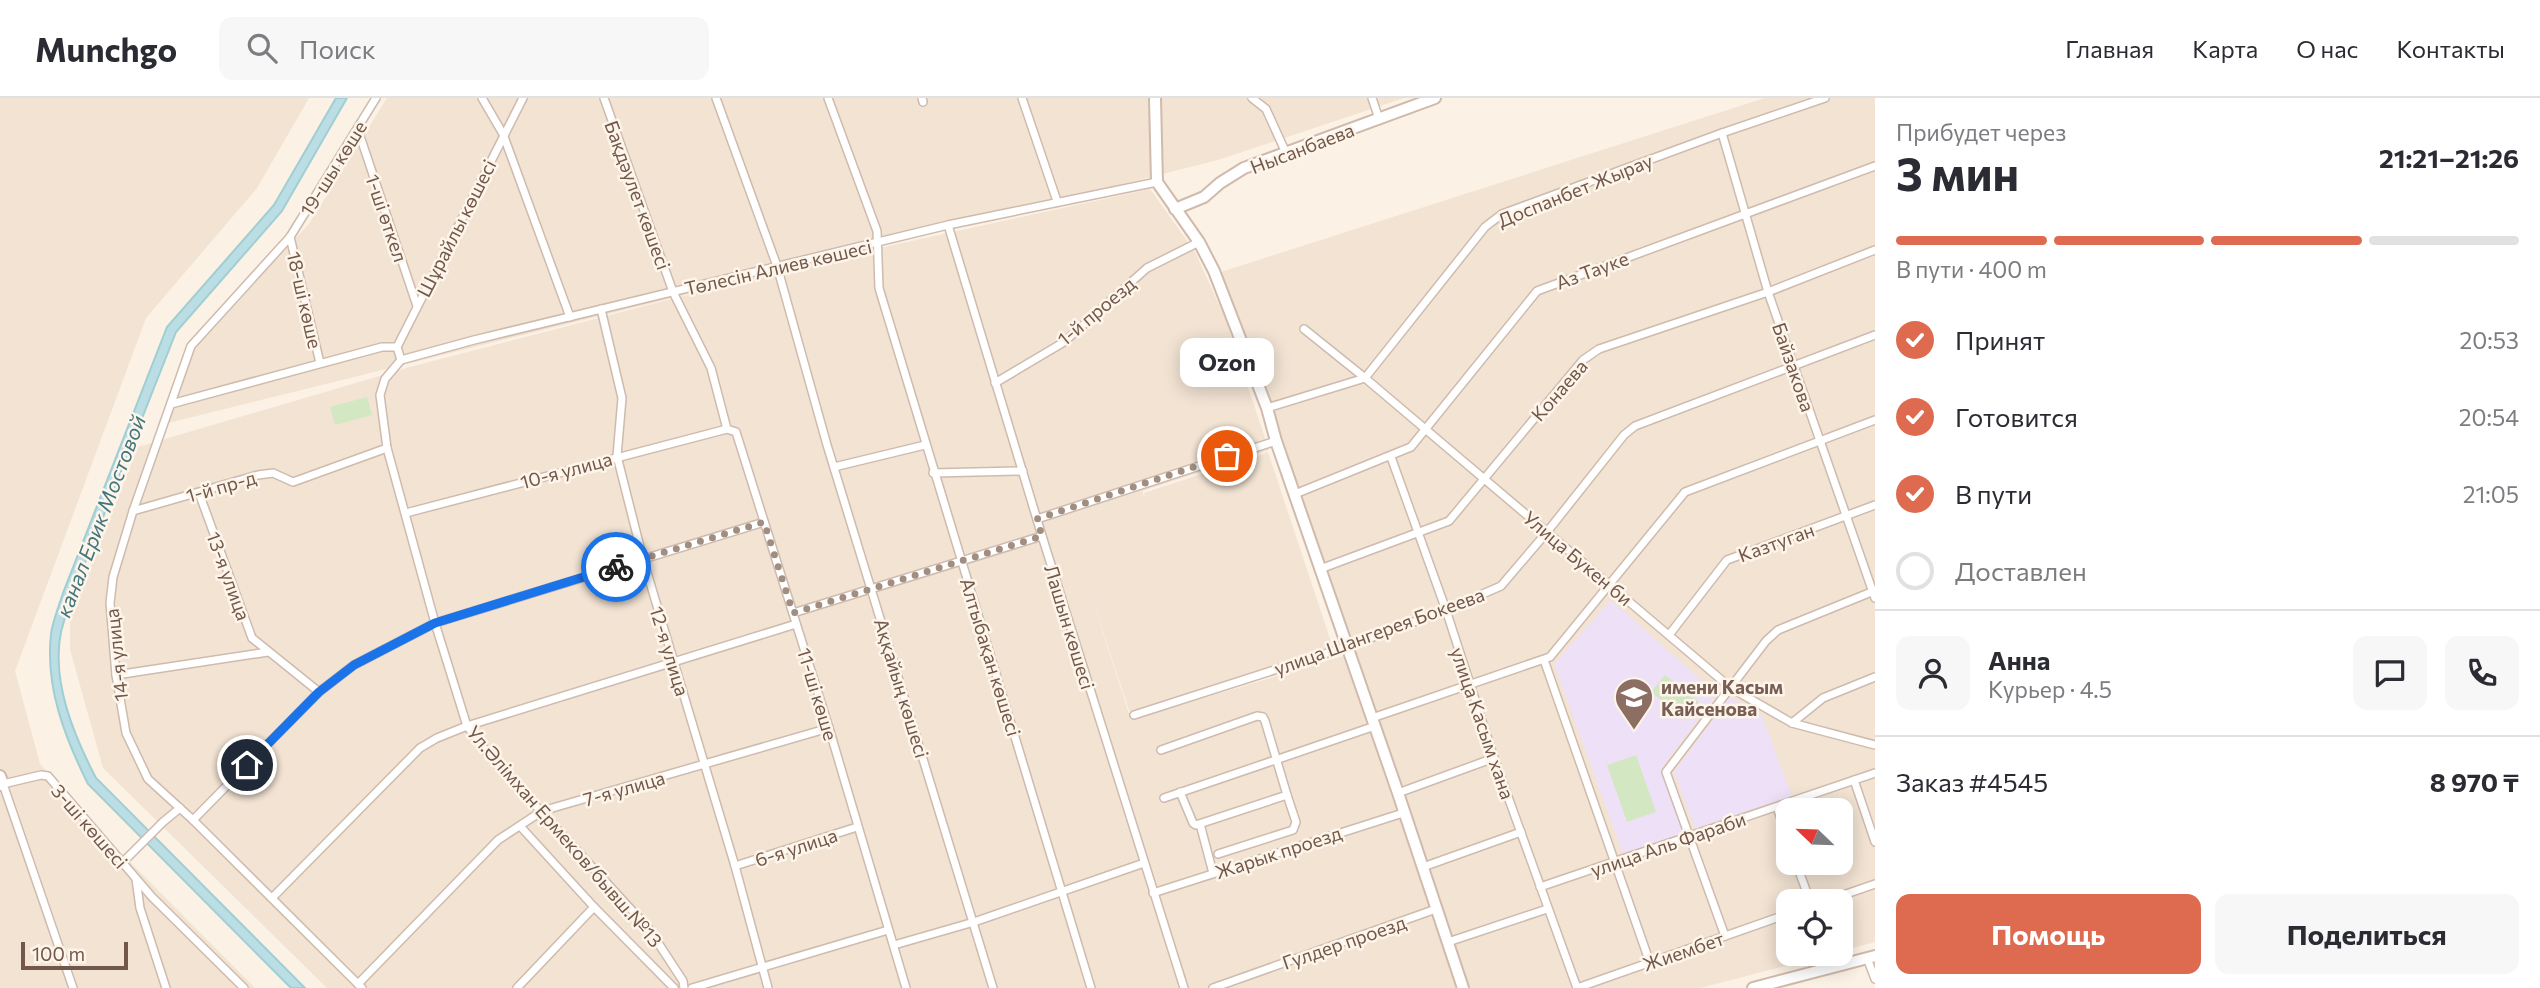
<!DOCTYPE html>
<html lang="ru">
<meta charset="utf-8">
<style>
body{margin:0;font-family:Commissioner,sans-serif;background:#f7f7f7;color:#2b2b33;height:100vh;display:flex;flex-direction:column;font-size:26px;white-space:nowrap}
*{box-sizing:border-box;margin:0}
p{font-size:23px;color:#7c7c81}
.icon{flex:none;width:38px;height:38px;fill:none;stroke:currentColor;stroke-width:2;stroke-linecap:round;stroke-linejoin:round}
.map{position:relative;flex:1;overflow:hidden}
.sheet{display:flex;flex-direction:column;background:#fff;width:665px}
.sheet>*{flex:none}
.needle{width:46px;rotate:293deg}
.buttons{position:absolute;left:1776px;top:700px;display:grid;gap:14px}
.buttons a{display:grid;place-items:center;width:77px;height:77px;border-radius:14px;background:#fff;box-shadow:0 4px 18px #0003;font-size:35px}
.scale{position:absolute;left:21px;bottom:18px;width:107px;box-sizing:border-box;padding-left:7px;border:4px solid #72584b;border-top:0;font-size:19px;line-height:24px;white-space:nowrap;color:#72584b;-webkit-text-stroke:5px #fef5ea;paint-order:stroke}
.pin{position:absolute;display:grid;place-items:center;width:60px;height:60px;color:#fff;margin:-30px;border:4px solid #fff;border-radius:50%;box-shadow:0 2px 7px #0007}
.courier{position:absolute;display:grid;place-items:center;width:70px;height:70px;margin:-35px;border:5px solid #1a73e8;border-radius:50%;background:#fff;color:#222;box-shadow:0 2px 9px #0007}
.bubble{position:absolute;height:49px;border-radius:14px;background:#fff;box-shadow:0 4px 18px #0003;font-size:23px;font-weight:700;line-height:49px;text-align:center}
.overview em{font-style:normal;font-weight:700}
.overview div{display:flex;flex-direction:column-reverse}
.overview{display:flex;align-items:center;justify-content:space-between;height:119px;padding:0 21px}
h1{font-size:46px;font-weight:700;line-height:52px}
.bar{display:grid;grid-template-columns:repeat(4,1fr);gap:10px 7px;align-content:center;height:84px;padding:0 21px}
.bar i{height:9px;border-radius:5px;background:#e1e1e2}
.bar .selected{background:#de6b4f}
.bar p{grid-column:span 4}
.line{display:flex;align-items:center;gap:18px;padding:0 21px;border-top:2px solid #e1e1e2}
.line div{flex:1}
.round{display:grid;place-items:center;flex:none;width:74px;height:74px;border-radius:14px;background:#f7f7f7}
ol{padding:0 21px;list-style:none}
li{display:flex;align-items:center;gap:21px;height:77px}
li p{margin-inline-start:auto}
li .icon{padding:7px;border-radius:50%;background:#de6b4f;color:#fff;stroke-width:4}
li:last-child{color:#7c7c81}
li i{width:38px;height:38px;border:4px solid #e1e1e2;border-radius:50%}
.button{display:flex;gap:14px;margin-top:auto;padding:14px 21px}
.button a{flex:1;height:80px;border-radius:14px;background:#de6b4f;color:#fff;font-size:28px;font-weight:700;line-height:80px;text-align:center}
.button a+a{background:#f7f7f7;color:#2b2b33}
header{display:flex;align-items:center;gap:42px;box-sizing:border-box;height:98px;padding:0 35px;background:#fff;border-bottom:2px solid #e1e1e2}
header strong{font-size:33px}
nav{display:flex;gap:38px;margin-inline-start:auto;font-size:24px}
.search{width:490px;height:63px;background:#f7f7f7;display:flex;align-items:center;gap:18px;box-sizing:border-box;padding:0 24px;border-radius:14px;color:#7c7c81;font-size:26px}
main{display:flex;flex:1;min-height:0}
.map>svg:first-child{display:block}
</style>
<header>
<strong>Munchgo</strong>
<div class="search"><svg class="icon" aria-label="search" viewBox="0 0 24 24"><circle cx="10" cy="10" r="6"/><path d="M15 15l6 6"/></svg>Поиск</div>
<nav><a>Главная</a><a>Карта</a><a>О нас</a><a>Контакты</a></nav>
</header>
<main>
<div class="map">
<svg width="1875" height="890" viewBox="0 0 1875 890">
<rect width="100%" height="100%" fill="#fbf1e4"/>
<g fill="#f2e3d3" fill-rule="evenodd">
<path d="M0 0H309L257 90 146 220 15 573 40 666 116 750 255 890H0Z"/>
<path d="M387 0H1404L1218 62 797 168 1150 91 1195 154 1225 220 1269 352 1142 393 1145 401 1144 395 1268 354 1333 550 1130 615 1085 479 1131 622 1343 558 1458 890H327L103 670 70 551V521L138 349 410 269 745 182 168 325 195 248 309 126Z"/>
<path d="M1765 0H1875V844L1841 853V803H1788V856H1831L1700 890H1468L1303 404 1221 174ZM1788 712H1841V765H1788Z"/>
</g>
<g fill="#eee1f7">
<path d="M1611 502 1717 596 1662 670 1683 736 1623 756 1554 566Z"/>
<path d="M1730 599 1762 618 1792 698 1695 730 1674 674Z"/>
</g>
<g fill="#d3e7c3">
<path d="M367 299 372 317 335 327 330 309Z"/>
<path d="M1665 577 1699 604 1685 621 1651 594Z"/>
<path d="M1636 657 1656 714 1627 724 1607 667Z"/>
</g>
<path fill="#badee3" stroke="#a0ced4" stroke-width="2" d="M336 0H347L282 113 176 234 72 498C68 510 64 522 61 534 51 583 74 638 96 680L305 890H291L88 686C65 640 45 589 51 536 53 522 59 508 63 495L167 229 274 107Z"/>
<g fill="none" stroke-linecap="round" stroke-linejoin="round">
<g stroke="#cebbae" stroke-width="10">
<g id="street">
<path d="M482 0 503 36 570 219"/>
<path d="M604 0 673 194 711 270 727 331 736 334 829 630 906 890"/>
<path d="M716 0 777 168 827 347 993 890"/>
<path d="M828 0 877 133 879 190 1091 890"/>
<path d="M922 0 923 4"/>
<path d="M1022 0 1057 103"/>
<path d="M1252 0 1266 11 1286 55"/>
<path d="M1372 0 1379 21"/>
<path d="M358 32 417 208"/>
<path d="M1722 35 1768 194 1875 500"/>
<path d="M948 127 1042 438 1184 890"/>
<path d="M290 139 320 265"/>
<path d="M601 211 622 300 617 358 643 461 735 768 768 890"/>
<path d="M1304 231 1365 280 1731 590 1792 625 1875 647"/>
<path d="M401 262 474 242 948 127 1157 84"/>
<path d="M401 262 385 281 380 297 387 350 435 525 467 628 489 657 649 831 683 883 684 890"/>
<path d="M401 262 397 249 523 0"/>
<path d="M995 285 1064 244 1147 170 1199 144"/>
<path d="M171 306 382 249H397"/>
<path d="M1267 310 1365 280 1485 129 1502 116 1722 35 1825 0"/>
<path d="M1391 359 1446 512 1494 660 1577 890"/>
<path d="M834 369 925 347"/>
<path d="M933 375 1023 373"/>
<path d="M199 395 252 540 319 594"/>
<path d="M1295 396 1411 349 1537 193 1875 68"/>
<path d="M133 413 258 377 273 375 293 384 387 350"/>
<path d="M406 415 727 331"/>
<path d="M1037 421 1276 343"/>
<path d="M1320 471 1449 423 1583 262 1599 251 1768 194 1875 152"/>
<path d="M793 515 1042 438"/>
<path d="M1669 537 1727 462 1875 407"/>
<path d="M1544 562 1650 865"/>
<path d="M116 577 268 554"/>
<path d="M1134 617 1346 549 1446 512 1501 488 1547 434 1624 337 1635 328 1875 237"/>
<path d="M1372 620 1550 559 1685 394 1875 322"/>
<path d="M1792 625 1823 600 1875 579"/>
<path d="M1161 652 1257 618 1263 619 1265 623 1287 697 1196 727 1193 725 1180 694"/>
<path d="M1854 682 1875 744"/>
<path d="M1398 695 1494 660"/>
<path d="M1164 700 1375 628"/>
<path d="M1777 709 1788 742"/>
<path d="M193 722 319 594 354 567 435 525 764 424"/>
<path d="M1200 726 1213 775"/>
<path d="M520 728 594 809 674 890"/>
<path d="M1218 756 1293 732 1296 724 1287 697"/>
<path d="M122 765 163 724 180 710"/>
<path d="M1796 765 1810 803"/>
<path d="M735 768 857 729"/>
<path d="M1423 769 1521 734"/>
<path d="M136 781 140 810 166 890"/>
<path d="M1540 789 1875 675"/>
<path d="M1153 795 1403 715"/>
<path d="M272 800 420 650 437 640 467 628 796 526"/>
<path d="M1826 803 1875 786"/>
<path d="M1725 838 1666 674 1766 543 1778 532 1874 493"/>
<path d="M1448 844 1547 811"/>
<path d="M894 847 974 824 1144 765"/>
<path d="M1867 860 1875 881"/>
<path d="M358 886 498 742 542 713 829 630"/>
<path d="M73 890 3 686 41 677 48 678 152 799 244 890"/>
<path d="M362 890 193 722 148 681 126 635 116 577 110 505 113 479 133 413 191 248 290 139 376 0"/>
<path d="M517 890 594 809"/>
<path d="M692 890 888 832"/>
<path d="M1213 890 1436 811"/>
<path d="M1577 890 1788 816"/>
</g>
</g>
<g stroke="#d0baab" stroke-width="14">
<g id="secondary">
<path d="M1155 0 1157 84 1199 144 1214 173 1267 310 1276 343 1398 695 1463 890"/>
<path d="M1175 111 1204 99 1220 85 1244 70 1435 0"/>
<path d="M0 678 3 686 0 687"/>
<path d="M1753 890 1875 858"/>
</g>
</g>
<use href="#street" stroke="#fff" stroke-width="7"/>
<use href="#secondary" stroke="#fff" stroke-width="10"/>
</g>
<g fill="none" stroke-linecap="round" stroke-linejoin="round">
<path stroke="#a28e81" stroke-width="7" stroke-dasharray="0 12.6" d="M616 469 764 424 793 515 1042 438 1037 421 1227 358"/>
<path stroke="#1a73e8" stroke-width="9" d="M247 667 319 594 354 567 435 525 616 469"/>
</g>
<defs>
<g id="school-pin" transform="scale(2.0125)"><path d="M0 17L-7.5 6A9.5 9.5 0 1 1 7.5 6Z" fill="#8d6e63" stroke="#fef5ea"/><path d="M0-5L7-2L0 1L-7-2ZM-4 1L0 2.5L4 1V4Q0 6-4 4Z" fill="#fff"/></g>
</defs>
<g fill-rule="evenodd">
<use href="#school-pin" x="1634" y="599"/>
</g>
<g text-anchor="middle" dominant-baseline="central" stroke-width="5" stroke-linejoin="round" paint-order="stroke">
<g font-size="19" fill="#72584b" stroke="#fef5ea">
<text transform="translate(1302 50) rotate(-21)">Нысанбаева</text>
<text transform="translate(333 70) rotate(-58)">19-шы көше</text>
<text transform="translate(1575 92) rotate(-22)">Доспанбет Жырау</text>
<text transform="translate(638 97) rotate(70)">Бақдәулет көшесi</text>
<text transform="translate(387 120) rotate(71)">1-шi өткел</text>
<text transform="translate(456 130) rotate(-63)">Шұрайлы көшесі</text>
<text transform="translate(778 169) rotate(-13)">Төлесін Алиев көшесі</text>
<text transform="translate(1592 172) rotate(-20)">Аз Тауке</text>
<text transform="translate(305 202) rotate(77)">18-ші көше</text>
<text transform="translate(1096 213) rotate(-40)">1-й проезд</text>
<text transform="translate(1794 269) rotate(71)">Байзакова</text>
<text transform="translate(1559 292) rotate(-49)">Конаева</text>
<text transform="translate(566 372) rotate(-15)">10-я улица</text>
<text transform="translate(221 388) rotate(-16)">1-й пр-д</text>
<text transform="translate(1776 444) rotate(-20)">Казтуган</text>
<text transform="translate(1578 460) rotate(40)">Улица Букен би</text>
<text transform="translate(229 478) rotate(70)">13-я улица</text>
<text transform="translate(1070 529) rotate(73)">Лашын көшесі</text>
<text transform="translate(1379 533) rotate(-20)">улица Шангерея Бокеева</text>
<text transform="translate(670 553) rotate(73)">12-я улица</text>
<text transform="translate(116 557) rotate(-96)">14-я улица</text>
<text transform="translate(991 559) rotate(73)">Алтыбақан көшесі</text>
<text transform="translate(902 590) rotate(73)">Аққайың көшесі</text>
<text transform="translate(818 596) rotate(73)">11-ші көше</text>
<text transform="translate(1483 625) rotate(71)">улица Касым хана</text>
<text transform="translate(624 690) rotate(-16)">7-я улица</text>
<text transform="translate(90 728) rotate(49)">3-ші көшесі</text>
<text transform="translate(565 738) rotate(49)">Ул.Әлімхан Ермеков/бывш.№13</text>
<text transform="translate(1668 746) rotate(-19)">улица Аль Фараби</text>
<text transform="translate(796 749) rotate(-18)">6-я улица</text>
<text transform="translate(1278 754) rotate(-18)">Жарык проезд</text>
<text transform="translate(1344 844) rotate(-19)">Гулдер проезд</text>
<text transform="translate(1683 853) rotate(-19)">Жиембет</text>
</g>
<g font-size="19" font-weight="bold" fill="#785e54" stroke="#fef5ea" text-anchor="start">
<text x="1661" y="588">имени Касым<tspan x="1661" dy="22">Кайсенова</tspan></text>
</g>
<g font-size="21" font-style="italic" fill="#43757d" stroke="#fef5ea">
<text transform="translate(100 418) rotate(-69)">канал Ерик Мостовой</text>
</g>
</g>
</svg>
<div class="buttons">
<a><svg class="needle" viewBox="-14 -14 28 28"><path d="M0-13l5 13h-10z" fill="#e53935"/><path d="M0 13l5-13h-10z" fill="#7c7c81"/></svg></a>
<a><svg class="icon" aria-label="locate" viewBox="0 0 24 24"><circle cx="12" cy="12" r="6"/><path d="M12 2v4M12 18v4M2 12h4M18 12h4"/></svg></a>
</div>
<div class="scale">100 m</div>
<div class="pin" style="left:1227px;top:358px;background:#ea580c"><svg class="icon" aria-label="bag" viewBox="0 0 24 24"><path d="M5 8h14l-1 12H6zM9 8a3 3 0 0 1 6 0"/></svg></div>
<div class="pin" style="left:247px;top:667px;background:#1f2937"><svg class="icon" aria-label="home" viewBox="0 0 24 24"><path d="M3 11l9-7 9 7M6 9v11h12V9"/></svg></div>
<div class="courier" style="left:616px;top:469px"><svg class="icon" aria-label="bike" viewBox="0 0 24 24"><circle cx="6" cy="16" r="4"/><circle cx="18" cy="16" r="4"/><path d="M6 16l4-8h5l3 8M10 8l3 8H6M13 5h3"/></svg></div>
<div class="bubble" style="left:1180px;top:240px;width:94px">Ozon</div>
</div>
<section class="sheet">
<div class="overview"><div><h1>3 мин</h1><p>Прибудет через</p></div><em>21:21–21:26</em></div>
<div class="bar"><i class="selected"></i><i class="selected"></i><i class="selected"></i><i></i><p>В пути · 400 m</p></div>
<ol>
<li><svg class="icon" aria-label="check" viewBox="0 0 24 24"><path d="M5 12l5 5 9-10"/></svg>Принят<p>20:53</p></li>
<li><svg class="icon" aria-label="check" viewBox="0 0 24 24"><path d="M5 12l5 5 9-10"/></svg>Готовится<p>20:54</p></li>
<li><svg class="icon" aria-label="check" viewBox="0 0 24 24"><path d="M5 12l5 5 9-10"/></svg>В пути<p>21:05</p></li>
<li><i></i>Доставлен</li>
</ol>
<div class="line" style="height:126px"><a class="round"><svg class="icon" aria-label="person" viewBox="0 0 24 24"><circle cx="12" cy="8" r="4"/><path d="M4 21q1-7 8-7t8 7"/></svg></a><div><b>Анна</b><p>Курьер · 4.5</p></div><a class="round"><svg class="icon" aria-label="chat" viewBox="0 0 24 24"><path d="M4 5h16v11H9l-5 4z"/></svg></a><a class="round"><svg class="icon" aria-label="phone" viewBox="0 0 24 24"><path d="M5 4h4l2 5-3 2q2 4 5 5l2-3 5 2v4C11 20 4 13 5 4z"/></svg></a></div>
<div class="line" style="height:91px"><div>Заказ #4545</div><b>8 970 ₸</b></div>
<div class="button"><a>Помощь</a><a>Поделиться</a></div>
</section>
</main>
